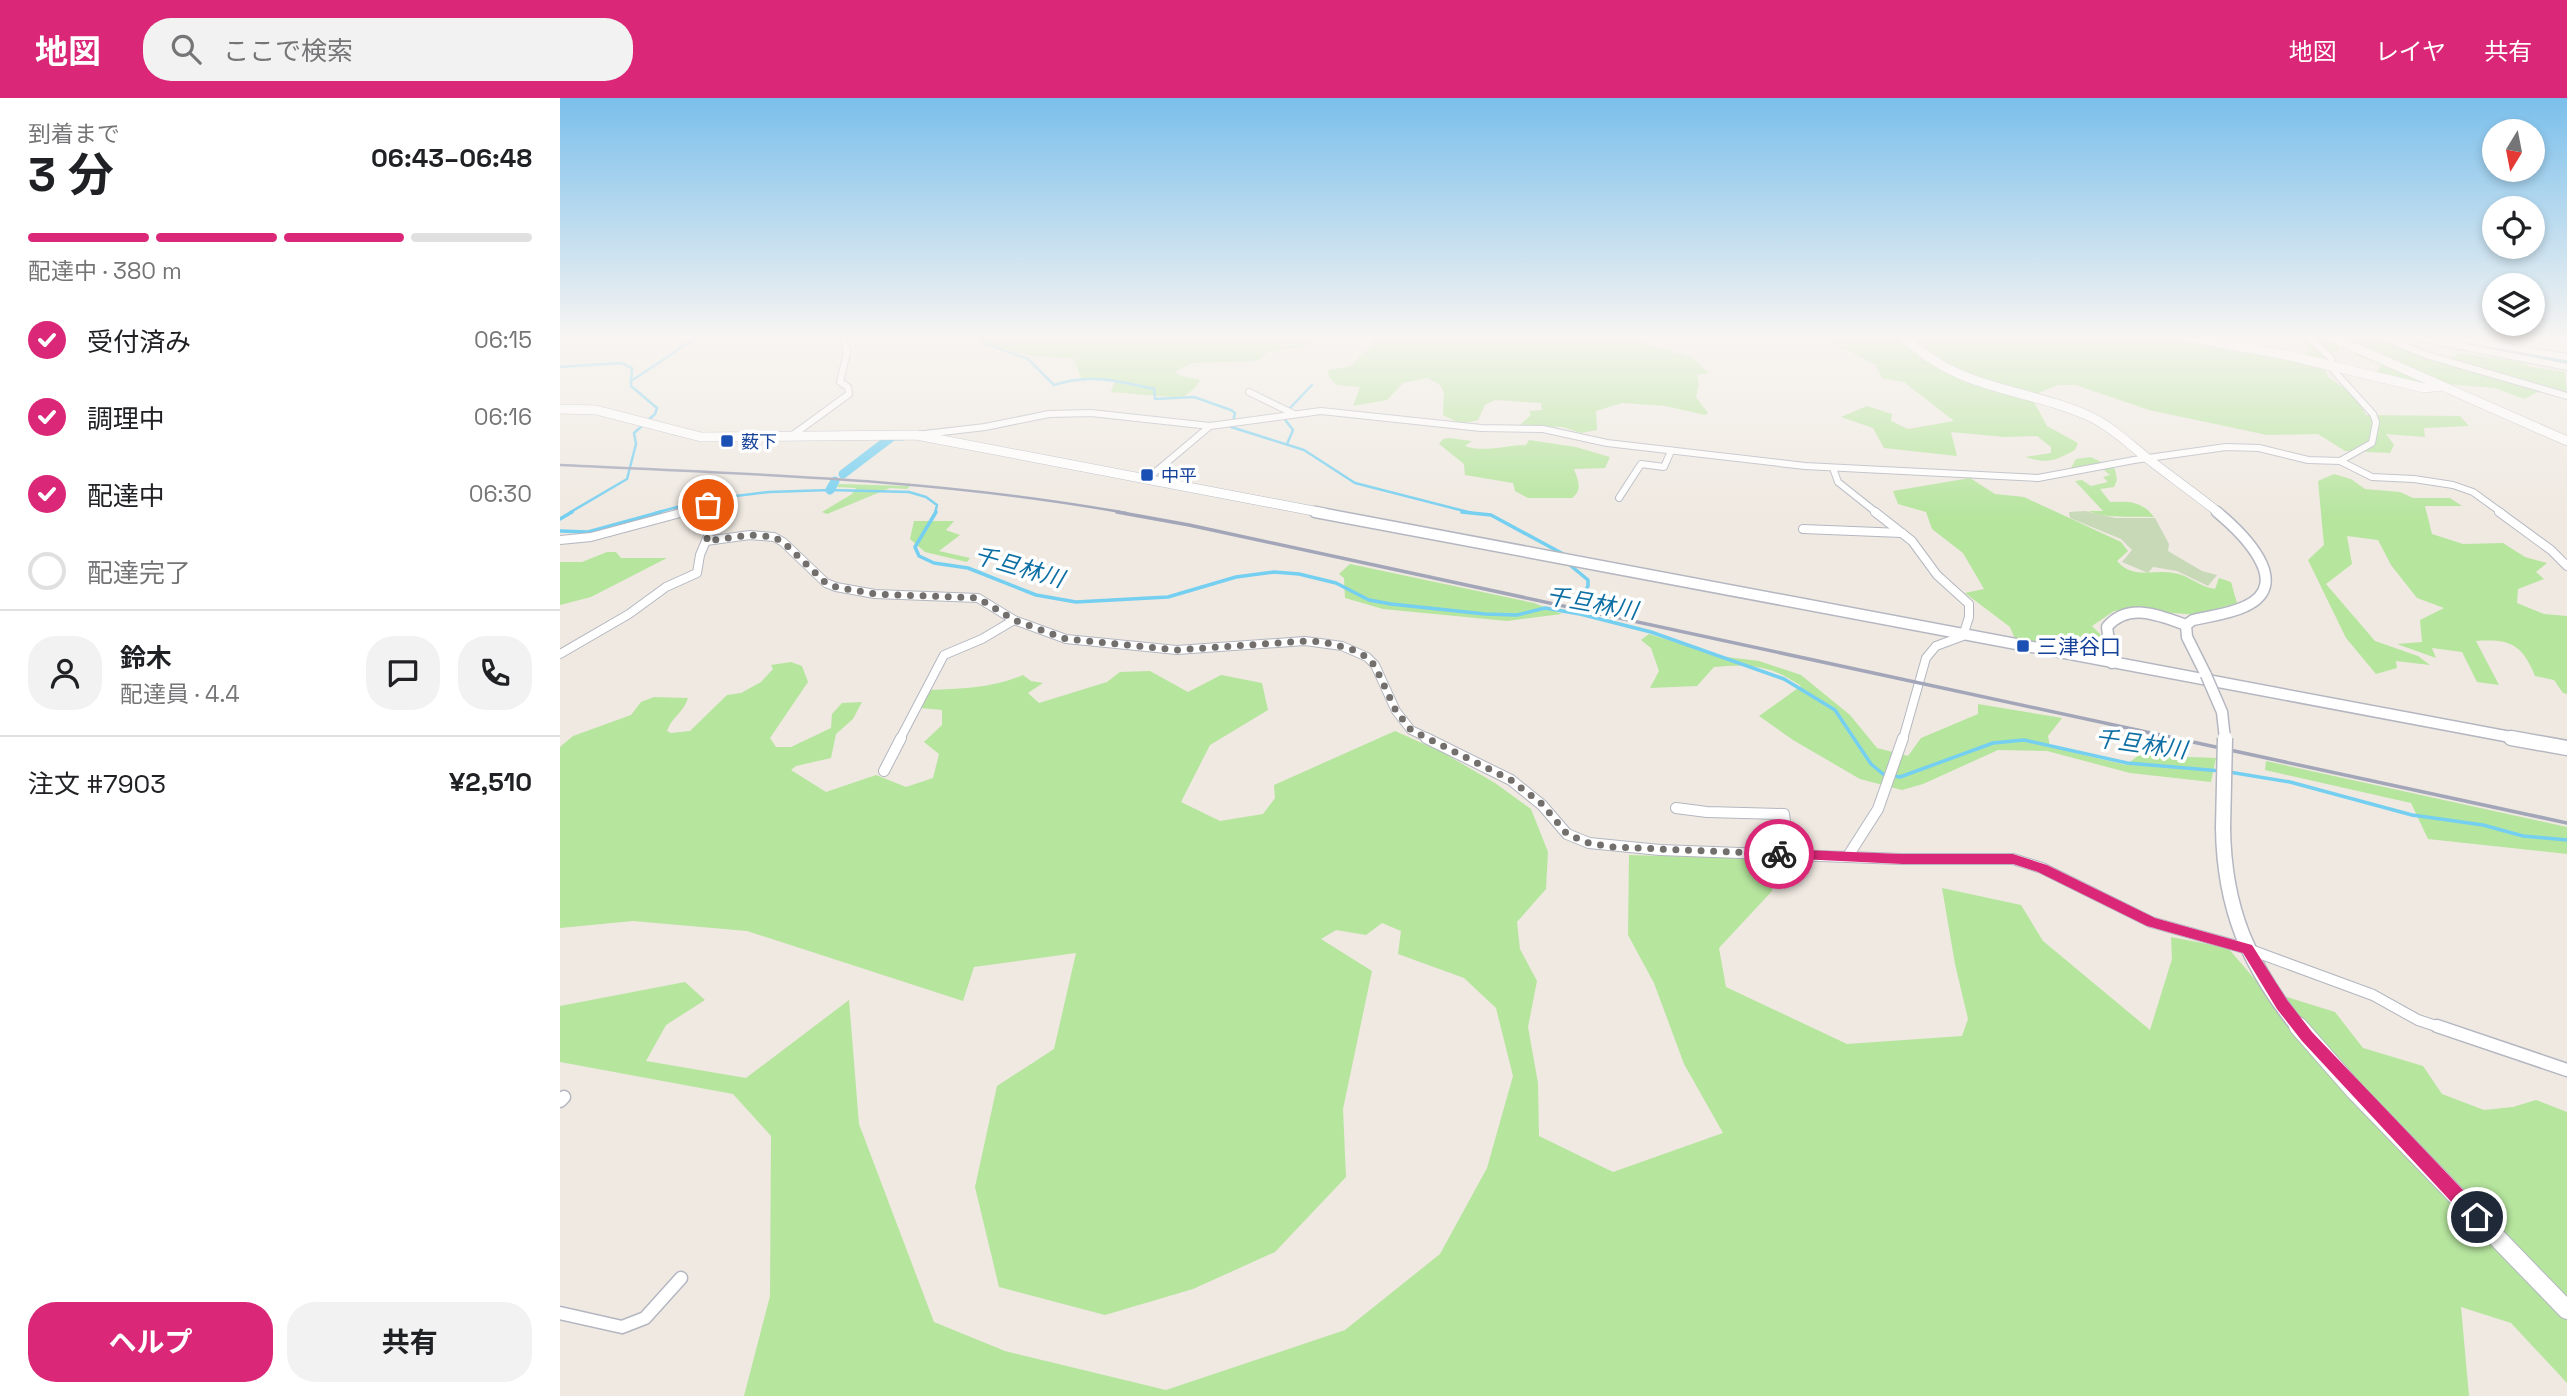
<!DOCTYPE html>
<html lang="ja">
<meta charset="utf-8">
<style>
body{margin:0;font-family:"Space Grotesk","Noto Sans JP",sans-serif;background:#f2f2f2;color:#202124;height:100vh;display:flex;flex-direction:column;font-size:26px;white-space:nowrap}
*{box-sizing:border-box;margin:0}
p{font-size:23px;color:#757577}
.icon{flex:none;width:38px;height:38px;fill:none;stroke:currentColor;stroke-width:2;stroke-linecap:round;stroke-linejoin:round}
.map{position:relative;flex:1;overflow:hidden}
.side{display:flex;flex-direction:column;background:#fff;width:560px}
.side>*{flex:none}
.needle{width:46px;rotate:190deg}
.tools{position:absolute;left:1922px;top:21px;display:grid;gap:14px}
.tools a{display:grid;place-items:center;width:63px;height:63px;border-radius:50%;background:#fff;box-shadow:0 4px 10px #0003;font-size:35px}
.pin{position:absolute;display:grid;place-items:center;width:60px;height:60px;color:#fff;margin:-30px;border:4px solid #fff;border-radius:50%;box-shadow:0 2px 7px #0007}
.courier{position:absolute;display:grid;place-items:center;width:70px;height:70px;margin:-35px;border:5px solid #db2777;border-radius:50%;background:#fff;color:#222;box-shadow:0 2px 9px #0007}
.head em{font-style:normal;font-weight:700}
.head div{display:flex;flex-direction:column-reverse}
.head{display:flex;align-items:center;justify-content:space-between;height:119px;padding:0 28px}
h1{font-size:46px;font-weight:700;line-height:52px}
.bar{display:grid;grid-template-columns:repeat(4,1fr);gap:10px 7px;align-content:center;height:84px;padding:0 28px}
.bar i{height:9px;border-radius:5px;background:#e0e0e0}
.bar .on{background:#db2777}
.bar p{grid-column:span 4}
.line{display:flex;align-items:center;gap:18px;padding:0 28px;border-top:2px solid #e0e0e0}
.line div{flex:1}
.round{display:grid;place-items:center;flex:none;width:74px;height:74px;border-radius:28px;background:#f2f2f2}
ol{padding:0 28px;list-style:none}
li{display:flex;align-items:center;gap:21px;height:77px}
li p{margin-inline-start:auto}
li .icon{padding:7px;border-radius:50%;background:#db2777;color:#fff;stroke-width:4}
li:last-child{color:#757577}
li i{width:38px;height:38px;border:4px solid #e0e0e0;border-radius:50%}
.cta{display:flex;gap:14px;margin-top:auto;padding:14px 28px}
.cta a{flex:1;height:80px;border-radius:28px;background:#db2777;color:#fff;font-size:28px;font-weight:700;line-height:80px;text-align:center}
.cta a+a{background:#f2f2f2;color:#202124}
header{display:flex;align-items:center;gap:42px;box-sizing:border-box;height:98px;padding:0 35px;background:#db2777;color:#fff}
header strong{font-size:33px}
nav{display:flex;gap:38px;margin-inline-start:auto;font-size:24px}
.search{width:490px;height:63px;background:#f2f2f2;display:flex;align-items:center;gap:18px;box-sizing:border-box;padding:0 24px;border-radius:28px;color:#757577;font-size:26px}
main{display:flex;flex:1;min-height:0}
.map>svg:first-child{display:block}
</style>
<header>
<strong>地図</strong>
<div class="search"><svg class="icon" aria-label="search" viewBox="0 0 24 24"><circle cx="10" cy="10" r="6"/><path d="M15 15l6 6"/></svg>ここで検索</div>
<nav><a>地図</a><a>レイヤ</a><a>共有</a></nav>
</header>
<main>
<section class="side">
<div class="head"><div><h1>3 分</h1><p>到着まで</p></div><em>06:43–06:48</em></div>
<div class="bar"><i class="on"></i><i class="on"></i><i class="on"></i><i></i><p>配達中 · 380 m</p></div>
<ol>
<li><svg class="icon" aria-label="check" viewBox="0 0 24 24"><path d="M5 12l5 5 9-10"/></svg>受付済み<p>06:15</p></li>
<li><svg class="icon" aria-label="check" viewBox="0 0 24 24"><path d="M5 12l5 5 9-10"/></svg>調理中<p>06:16</p></li>
<li><svg class="icon" aria-label="check" viewBox="0 0 24 24"><path d="M5 12l5 5 9-10"/></svg>配達中<p>06:30</p></li>
<li><i></i>配達完了</li>
</ol>
<div class="line" style="height:126px"><a class="round"><svg class="icon" aria-label="person" viewBox="0 0 24 24"><circle cx="12" cy="8" r="4"/><path d="M4 21q1-7 8-7t8 7"/></svg></a><div><b>鈴木</b><p>配達員 · 4.4</p></div><a class="round"><svg class="icon" aria-label="chat" viewBox="0 0 24 24"><path d="M4 5h16v11H9l-5 4z"/></svg></a><a class="round"><svg class="icon" aria-label="phone" viewBox="0 0 24 24"><path d="M5 4h4l2 5-3 2q2 4 5 5l2-3 5 2v4C11 20 4 13 5 4z"/></svg></a></div>
<div class="line" style="height:91px"><div>注文 #7903</div><b>¥2,510</b></div>
<div class="cta"><a>ヘルプ</a><a>共有</a></div>
</section>
<div class="map">
<svg width="2007" height="1298" viewBox="0 0 2007 1298">
<rect width="100%" height="100%" fill="#efe9e1"/>
<g fill="#b6e59e">
<path d="M416 238H762L748 248 708 254 698 263 632 265 615 274 621 278 640 282 635 290 622 300 551 294 555 282H522L513 260C478 260 443 255 416 238Z"/>
<path d="M810 238H1059L1131 259 1149 275 1137 277 1139 286 1136 299 1148 315 1145 317 1105 308 1062 305 1036 313 1037 332 1021 335 1003 329 959 328 971 317 969 313 982 312 981 305 935 302 925 307 918 322 901 326 883 317 884 294 879 286 867 280 843 285 827 302 793 308 800 289 777 287 769 279 768 272 790 268 814 245Z"/>
<path d="M1259 238H1651L1644 244 1740 264 1750 251 1736 238H1814L1886 266 1898 255 1961 264 1971 269 2005 274 2007 299 1980 293 1964 301 1935 290 1838 282 1815 275 1822 267 1793 256 1795 254 1789 245 1778 249 1779 253 1771 255 1762 262 1768 279 1796 298 1806 317 1900 318 1909 328 1864 330 1865 339 1826 336 1834 347 1830 355 1785 353 1758 336 1707 337 1589 312 1516 287H1498L1480 294 1474 304 1487 328 1518 345 1515 352C1494 363 1488 366 1465 359L1491 355V349L1477 338 1445 339 1391 334 1397 358 1324 350 1313 330 1281 319 1307 308 1332 316 1331 323 1348 331 1394 323 1344 284 1322 280 1316 267Z"/>
<path d="M889 340 912 343 905 348C923 355 946 347 966 347L969 342 1016 349 1050 359 1045 370 1014 371C1018 382 1023 392 1012 400H968L955 393 953 385 905 377 904 366 879 346 883 341Z"/>
<path d="M1531 359 1555 371 1557 382 1554 389 1540 391 1550 404C1569 403 1582 403 1594 419 1572 418 1548 421 1528 413H1543L1515 383 1522 382 1531 388 1548 384 1543 379 1550 377 1539 368 1515 373 1511 370 1516 361Z"/>
<path d="M1774 376 1791 381 1805 391 1840 394 1853 400H1890L1902 408H1865L1872 436 1903 446 1943 445 1965 459 1987 465 1976 474 1984 481 1958 491 1957 505 1984 516 2007 518V596L2003 595 1994 582 1975 578C1962 546 1950 541 1916 543L1939 587 1917 584 1902 554 1872 550 1876 560 1837 546 1862 544 1860 522 1884 510 1857 500 1831 467 1818 442 1787 438 1792 466 1766 486 1815 543 1858 558 1870 567 1836 563 1837 570 1816 576 1786 540 1748 462 1764 447 1758 383Z"/>
<path d="M1410 380 1435 396 1464 399 1561 444 1568 453 1557 463C1573 482 1594 471 1614 475 1629 477 1639 489 1655 491L1659 480 1671 484 1677 505 1637 517 1579 512 1554 513 1532 528 1542 538 1543 557 1455 541 1450 529 1405 495 1424 491 1403 455 1372 431 1366 414 1338 406 1333 393Z"/>
<path d="M279 386 350 388 347 391 330 390 267 416 262 414 292 396 296 390 277 389Z"/>
<path d="M354 423H394L386 432 400 437 379 453 410 460 407 464 365 454 350 441Z"/>
<path d="M47 454H56L61 460H107L31 499 0 507V464H22Z"/>
<path d="M790 466 974 505 1002 516 947 523 823 511 785 500 784 480 779 476Z"/>
<path d="M1089 536 1159 558 1199 563 1241 577 1290 617 1317 650 1348 658 1361 640 1418 616V606L1502 620 1488 638 1490 649 1566 667 1579 657 1656 660 1651 684 1570 675 1487 653 1438 652 1363 686 1342 692 1300 681 1233 642 1199 618 1241 588C1210 567 1191 566 1154 569L1137 588 1090 590 1099 573 1091 550 1081 542Z"/>
<path d="M231 564 242 568 248 584 210 640 216 649H231L271 630 272 616 282 605 302 604 293 621 276 636 271 660 236 668 231 672 266 694 316 677 346 689 373 680 379 656 364 644 382 627V612L360 610 369 592C401 591 433 590 463 577L471 583 483 585 468 595 479 605 547 584 560 574 590 573 628 594 661 577 702 585 708 612 650 647 621 704 660 723 703 716 715 700 714 687 835 633 882 654 935 685 971 711 988 754 986 791 957 824 960 851 977 883 968 929 978 985 979 1038 1053 1074 1163 1035 1124 966 1094 885 1068 837 1069 757 1212 761V793L1159 850 1166 889 1287 946 1402 938 1408 921 1395 866 1382 790 1461 807 1483 843 1590 932 1612 861 1611 839 1668 850 1704 892 1775 914 1803 950 1863 968 1882 996 1924 1012 1953 1009 1976 1002 2007 1014V1285L1951 1225 1901 1209 1909 1298H184L210 1198 211 1038 173 996 0 964V908L125 884 145 902 106 927 86 963 186 980 289 902 299 1026 374 1224 445 1253 606 1292 785 1232 880 1156 927 1070 953 978 936 910 904 880 838 856 841 833 822 825 806 837 776 832 761 841 812 873 783 1011 786 1079 715 1154 633 1191 545 1217 439 1189 415 1089 437 988 494 951 516 855 414 869 403 903 187 833 73 823 0 830V649L13 638 71 617 81 604 94 599 128 600C124 614 111 620 107 633L111 635 130 633 167 597 181 595 201 584 213 571 211 567Z"/>
<path d="M1706 663 2007 729V756L1868 741 1851 705 1705 672Z"/>
</g>
<path fill="#c8d9b8" d="M1525 413 1555 420H1595L1609 446 1608 453 1642 473 1657 477 1648 488 1617 473 1593 469 1588 475 1562 464 1572 452 1561 441 1510 420 1509 414Z"/>
<g fill="none" stroke-linecap="round" stroke-linejoin="round">
<g stroke="#75cff0" stroke-width="2.5">
<path d="M421 238 424 245 468 261 494 287C528 275 560 283 594 291L595 301 634 299 671 312 675 315 673 324"/>
<path d="M0 269 61 265 72 270 71 283"/>
<path d="M730 310 752 287"/>
<path d="M723 319 733 332 727 346"/>
<path d="M671 329 744 352 795 385 912 415"/>
<path d="M9 415 67 381 76 346 74 335 95 316 97 310 71 288V283L139 238"/>
<path d="M95 415 143 402 209 394 270 392 349 394 366 399 377 407 375 415"/>
</g>
<g stroke="#75cff0" stroke-width="3.5">
<path d="M376 414 355 449 359 458 374 465 408 470 476 497 516 504 608 499 676 479 714 474 739 476 776 485 809 502 831 506 925 516 957 517 985 510 1020 516 1091 534 1224 581 1275 612 1311 666 1323 676 1340 679 1433 645 1464 642 1567 665 1661 673"/>
<path d="M902 414 931 417 1005 457"/>
<path d="M0 421 12 414"/>
<path d="M0 433 28 434 101 414"/>
<path d="M1010 467 1028 482V488L1013 514"/>
<path d="M1669 674 1730 684 1852 717 1923 727 1963 738 2007 742"/>
</g>
<g stroke="#75cff0" stroke-width="9">
<path d="M283 376 333 338H342"/>
<path d="M270 392 275 383"/>
</g>
<path fill="#75cff0" fill-rule="evenodd" d="M1863 238H1882L2007 259V267L1904 251Z"/>
<g stroke="#b4b7c1" stroke-width="8">
<g id="street-far3">
<path d="M206 238H218"/>
<path d="M1821 238 1866 257 2007 298"/>
<path d="M1849 238 2007 269"/>
<path d="M1883 238 2007 259"/>
<path d="M1999 238 2007 242"/>
<path d="M689 294 732 315"/>
<path d="M356 337 425 329 489 316 531 315 650 328 761 313 921 330 983 331 1047 345 1245 368 1478 380 1574 362 1666 349 1699 350 1748 362 1780 363 1812 345 1816 324 1813 316 1774 273 1771 260 1747 238"/>
<path d="M230 339 289 296 288 289 280 284 287 254 283 238"/>
<path d="M1780 363 1812 379 1854 381 1893 387 1913 394 1942 415"/>
<path d="M1273 370 1278 384 1317 415"/>
<path d="M587 381 650 328"/>
<path d="M1059 400 1081 366 1104 369 1111 353"/>
<path d="M117 415 148 407 154 415"/>
</g>
</g>
<g stroke="#b4b7c1" stroke-width="10">
<g id="street-far2">
<path d="M1315 414 1352 443 1377 477 1409 506V519L1403 538 1376 548 1366 560 1343 641"/>
<path d="M1939 414 1991 452 2007 468"/>
<path d="M1243 431 1342 435"/>
<path d="M0 442 31 439 124 414"/>
<path d="M146 443 190 437 214 439 223 444 266 485 276 489 315 496 418 500 454 522 506 541 617 552 745 543 782 548 807 559 815 567 836 613 851 632 870 641"/>
<path d="M0 556 69 516 106 489 137 475 140 457 156 419 152 414"/>
<path d="M340 641 384 557 422 541 454 522"/>
</g>
</g>
<g stroke="#b4b7c1" stroke-width="12">
<g id="street-far1">
<path d="M866 640 951 682 982 707 1007 736 1029 745 1100 752 1342 761H1453L1482 770 1591 824 1688 851 1813 897 1858 922 1882 930"/>
<path d="M324 673 341 640"/>
<path d="M1116 710 1147 714 1224 716 1229 756"/>
<path d="M1288 758 1318 711 1343 640"/>
</g>
</g>
<g stroke="#b4b7c1" stroke-width="15">
<g id="street">
<path d="M1877 928 2007 972"/>
<path d="M0 1003 4 999"/>
<path d="M0 1215 62 1229 85 1220 121 1180"/>
</g>
</g>
<g stroke="#b4b7c1" stroke-width="10">
<g id="secondary-far3">
<path d="M1343 238C1401 295 1463 288 1531 319 1552 329 1569 346 1587 360 1611 379 1636 396 1659 415"/>
<path d="M1622 238 1726 257 1864 290 1881 288"/>
<path d="M1769 238 2007 343"/>
<path d="M0 311 36 312 141 339 356 337 764 415"/>
</g>
</g>
<g stroke="#b4b7c1" stroke-width="13">
<g id="secondary-far2">
<path d="M755 414 1961 641"/>
<path d="M1552 565 1547 529C1568 504 1599 517 1626 527"/>
<path d="M1646 577 1627 539 1626 527 1633 522C1650 518 1670 516 1686 508 1735 485 1680 433 1657 414"/>
</g>
</g>
<g stroke="#b4b7c1" stroke-width="17">
<g id="secondary-far1">
<path d="M1951 640 2007 650"/>
<path d="M1663 730C1664 811 1689 868 1739 930"/>
</g>
</g>
<g stroke="#b4b7c1" stroke-width="20">
<path id="secondary" d="M1738 928 1795 993 2007 1212"/>
</g>
<use href="#street-far3" stroke="#fff" stroke-width="6"/>
<use href="#street-far2" stroke="#fff" stroke-width="8"/>
<use href="#street-far1" stroke="#fff" stroke-width="10"/>
<use href="#street" stroke="#fff" stroke-width="12"/>
<use href="#secondary-far3" stroke="#fff" stroke-width="9"/>
<use href="#secondary-far2" stroke="#fff" stroke-width="10"/>
<use href="#secondary-far1" stroke="#fff" stroke-width="14"/>
<use href="#secondary" stroke="#fff" stroke-width="18"/>
<path stroke="#a3a6b8" stroke-width="2.5" d="M0 367C189 376 380 381 566 415"/>
<path stroke="#a3a6b8" stroke-width="3.5" d="M557 414 629 427 2007 725"/>
<g stroke="#b4b7c1" stroke-width="13" stroke-linecap="butt">
<path id="secondary-bridge-far1" d="M1646 577 1662 614 1665 641"/>
</g>
<g stroke="#b4b7c1" stroke-width="17" stroke-linecap="butt">
<path id="secondary-bridge" d="M1663 730 1665 640"/>
</g>
<use href="#secondary-bridge-far1" stroke="#fff" stroke-width="10"/>
<use href="#secondary-bridge" stroke="#fff" stroke-width="14"/>
</g>
<linearGradient id="sky" x2="0" y2="1"><stop stop-color="#7abfeb"/><stop offset="0.57" stop-color="#f8f5f2"/><stop offset="1" stop-color="#f8f5f2" stop-opacity="0"/></linearGradient>
<rect width="2007" height="419" fill="url(#sky)"/>
<path fill="#db2777" d="M1219 751 1342 756H1453L1487 767 1595 820 1692 847 1727 902 1752 934 1923 1113 1925 1119 1923 1125 1917 1127 1911 1125 1742 943 1717 911 1683 855 1587 828 1478 774 1453 766H1342L1219 760 1213 756Z"/>
<g fill="none" stroke-linecap="round" stroke-linejoin="round">
<path stroke="#726f6d" stroke-width="7" stroke-dasharray="0 12.6" d="M148 407 156 418 146 443 190 437 214 439 223 444 266 485 276 489 315 496 418 500 454 522 506 541 617 552 745 543 763 544 791 551 807 559 815 568 836 613 851 632 951 682 982 706 1007 736 1029 745 1052 749 1219 756"/>
</g>
<g fill="#1a4fb4" stroke="#fff" stroke-width="2.5">
<rect x="160" y="336" width="14" height="14" rx="3.5"/>
<rect x="580" y="370" width="14" height="14" rx="3.5"/>
<rect x="1456" y="541" width="14" height="14" rx="3.5"/>
</g>
<g text-anchor="middle" dominant-baseline="central" stroke-width="7" stroke-linejoin="round" paint-order="stroke">
<g font-size="18" fill="#164399" stroke="#fff" text-anchor="start">
<text x="181" y="343">薮下</text>
<text x="601" y="377">中平</text>
</g>
<g font-size="21" fill="#164399" stroke="#fff" text-anchor="start">
<text x="1477" y="548">三津谷口</text>
</g>
<g font-size="23" font-style="italic" fill="#0d6fa3" stroke="#fff">
<text transform="translate(459 469) rotate(16)">千旦林川</text>
<text transform="translate(1032 505) rotate(10)">千旦林川</text>
<text transform="translate(1581 646) rotate(8)">千旦林川</text>
</g>
</g>
</svg>
<div class="tools">
<a><svg class="needle" viewBox="-14 -14 28 28"><path d="M0-13l5 13h-10z" fill="#e53935"/><path d="M0 13l5-13h-10z" fill="#757577"/></svg></a>
<a><svg class="icon" aria-label="locate" viewBox="0 0 24 24"><circle cx="12" cy="12" r="6"/><path d="M12 2v4M12 18v4M2 12h4M18 12h4"/></svg></a>
<a><svg class="icon" aria-label="layers" viewBox="0 0 24 24"><path d="M12 4l9 5-9 5-9-5zM3 14l9 5 9-5"/></svg></a>
</div>
<div class="pin" style="left:148px;top:407px;background:#ea580c"><svg class="icon" aria-label="bag" viewBox="0 0 24 24"><path d="M5 8h14l-1 12H6zM9 8a3 3 0 0 1 6 0"/></svg></div>
<div class="pin" style="left:1917px;top:1119px;background:#1f2937"><svg class="icon" aria-label="home" viewBox="0 0 24 24"><path d="M3 11l9-7 9 7M6 9v11h12V9"/></svg></div>
<div class="courier" style="left:1219px;top:756px"><svg class="icon" aria-label="bike" viewBox="0 0 24 24"><circle cx="6" cy="16" r="4"/><circle cx="18" cy="16" r="4"/><path d="M6 16l4-8h5l3 8M10 8l3 8H6M13 5h3"/></svg></div>
</div>
</main>
